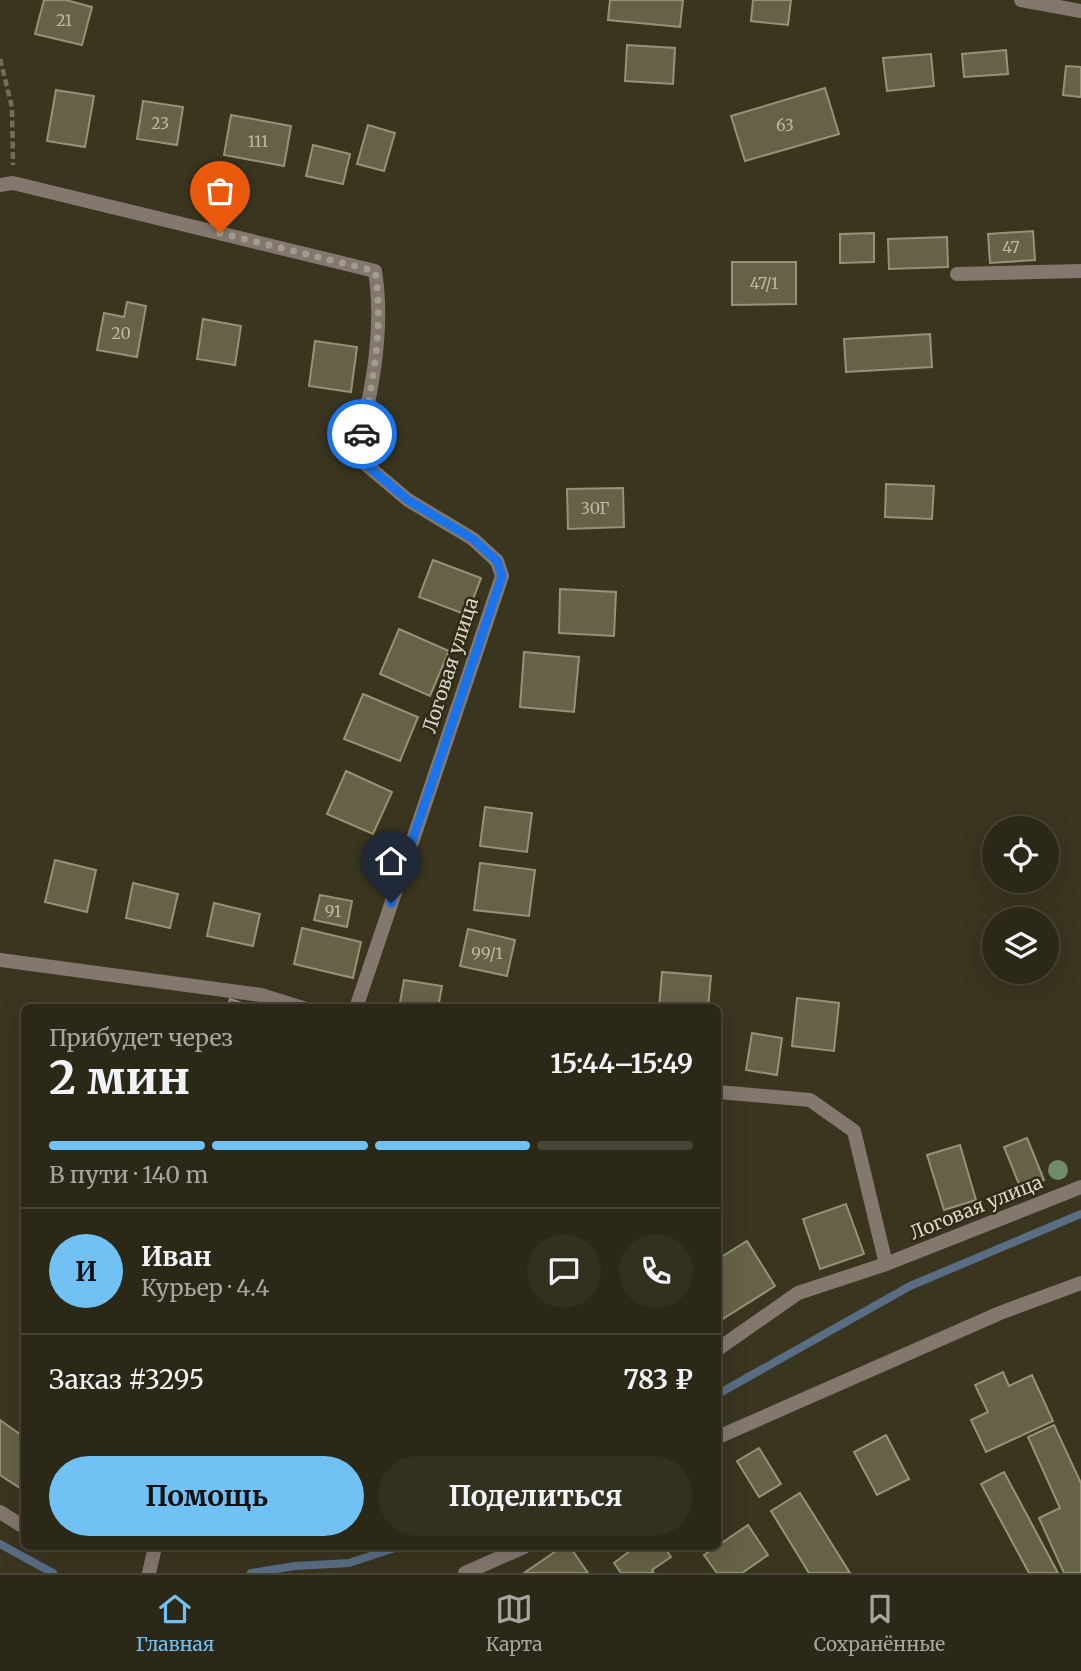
<!DOCTYPE html>
<html lang="ru">
<meta charset="utf-8">
<style>
body{margin:0;font-family:Merriweather,serif;background:#333020;color:#f1f3f6;height:100vh;display:flex;flex-direction:column;font-size:26px;white-space:nowrap}
*{box-sizing:border-box;margin:0}
p{font-size:23px;color:#a6a6a1}
.icon{flex:none;width:38px;height:38px;fill:none;stroke:currentColor;stroke-width:2;stroke-linecap:round;stroke-linejoin:round}
.map{position:relative;flex:1;overflow:hidden}
.side{position:absolute;left:21px;top:1004px;width:700px;height:546px;display:flex;flex-direction:column;background:#2b2817;border-radius:10px;box-shadow:0 7px 28px #0002,0 0 0 2px #474436}
.side>*{flex:none}
.fabs{position:absolute;left:982px;top:816px;display:grid;gap:14px}
.fabs a{display:grid;place-items:center;width:77px;height:77px;border-radius:50%;background:#2b2817;box-shadow:0 7px 28px #0002,0 0 0 2px #474436;font-size:35px}
.pin{position:absolute;display:grid;place-items:center;width:60px;height:60px;color:#fff;margin:-72px -30px;border-radius:50% 50% 50% 0;rotate:-45deg;box-shadow:0 0 7px #0007}
.pin .icon{rotate:45deg}
.courier{position:absolute;display:grid;place-items:center;width:70px;height:70px;margin:-35px;border:5px solid #1a73e8;border-radius:50%;background:#fff;color:#222;box-shadow:0 2px 9px #0007}
.head em{font-style:normal;font-weight:700}
.head div{display:flex;flex-direction:column-reverse}
.head{display:flex;align-items:center;justify-content:space-between;height:119px;padding:0 28px}
h1{font-size:46px;font-weight:700;line-height:52px}
.bar{display:grid;grid-template-columns:repeat(4,1fr);gap:10px 7px;align-content:center;height:84px;padding:0 28px}
.bar i{height:9px;border-radius:5px;background:#474436}
.bar .selected{background:#71c1f5}
.bar p{grid-column:span 4}
.line{display:flex;align-items:center;gap:18px;padding:0 28px;border-top:2px solid #474436}
.line div{flex:1}
.round{display:grid;place-items:center;flex:none;width:74px;height:74px;border-radius:37px;background:#333020}
.action{display:flex;gap:14px;margin-top:auto;padding:14px 28px}
.action a{flex:1;height:80px;border-radius:42px;background:#71c1f5;color:#111;font-size:28px;font-weight:700;line-height:80px;text-align:center}
.action a+a{background:#333020;color:#f1f3f6}
.tab-bar{display:flex;justify-content:space-around;align-items:center;height:98px;border-top:2px solid #474436;background:#2b2817;font-size:19px;color:#a6a6a1}
.tab-bar a{display:grid;justify-items:center;gap:4px}
.tab-bar .selected{color:#71c1f5}
.map>svg:first-child{display:block}
</style>
<div class="map">
<svg width="1081" height="1573" viewBox="0 0 1081 1573">
<rect width="100%" height="100%" fill="#39351f"/>
<g fill="none" stroke-linecap="round" stroke-linejoin="round">
<g stroke="#596d85" stroke-width="8">
<path d="M718 1394 910 1286 1081 1214"/>
<path d="M0 1544 53 1573"/>
<path d="M251 1573 295 1566 349 1563 398 1547"/>
</g>
</g>
<g fill="#676245" stroke="#969279" stroke-width="2">
<path d="M44 0H66L92 7 82 45 35 34Z"/>
<path d="M610 0H683L680 27 608 20Z"/>
<path d="M753 0H791L788 25 751 21Z"/>
<path d="M627 45 675 48 673 84 625 81Z"/>
<path d="M1006 50 1008 74 964 77 962 54Z"/>
<path d="M931 54 934 86 887 91 883 58Z"/>
<path d="M1066 66 1081 67V97L1063 95Z"/>
<path d="M825 88 839 134 745 161 731 116Z"/>
<path d="M56 90 94 96 85 147 47 141Z"/>
<path d="M143 101 183 107 177 145 137 139Z"/>
<path d="M231 115 291 126 284 166 224 155Z"/>
<path d="M368 125 395 133 384 171 357 164Z"/>
<path d="M313 145 350 154 343 184 306 176Z"/>
<path d="M1033 231 1035 260 990 263 988 234Z"/>
<path d="M874 233V262L840 263V234Z"/>
<path d="M947 237 948 267 889 269 888 239Z"/>
<path d="M732 262H796V304L732 305Z"/>
<path d="M127 302 146 306 137 357 97 350 104 313 124 317Z"/>
<path d="M203 319 241 326 235 365 197 359Z"/>
<path d="M930 334 932 367 846 372 844 339Z"/>
<path d="M315 341 357 347 351 392 309 386Z"/>
<path d="M886 484 934 486 932 519 885 517Z"/>
<path d="M623 488 624 527 568 529 567 489Z"/>
<path d="M433 560 481 578 467 615 419 597Z"/>
<path d="M560 589 616 592 614 636 559 633Z"/>
<path d="M399 629 449 651 430 696 380 674Z"/>
<path d="M524 652 579 657 574 712 520 707Z"/>
<path d="M363 694 418 717 400 761 344 739Z"/>
<path d="M346 771 392 792 373 834 327 814Z"/>
<path d="M485 807 532 813 527 852 480 846Z"/>
<path d="M55 860 96 870 87 912 45 902Z"/>
<path d="M480 863 535 870 529 916 474 910Z"/>
<path d="M133 883 178 894 170 928 126 918Z"/>
<path d="M320 895 352 901 347 927 314 920Z"/>
<path d="M214 903 260 914 253 946 207 936Z"/>
<path d="M302 928 361 942 353 978 294 964Z"/>
<path d="M468 929 515 940 507 976 460 966Z"/>
<path d="M662 972 711 976 708 1008H659Z"/>
<path d="M404 980 442 986 438 1008H399Z"/>
<path d="M797 998 839 1003 834 1051 792 1046Z"/>
<path d="M230 999 251 1006 250 1008H227Z"/>
<path d="M752 1033 782 1038 777 1075 746 1070Z"/>
<path d="M1027 1138 1044 1180 1021 1189 1004 1147Z"/>
<path d="M960 1145 976 1200 944 1210 927 1155Z"/>
<path d="M846 1204 864 1254 820 1269 803 1219Z"/>
<path d="M747 1241 775 1286 718 1322V1259Z"/>
<path d="M1003 1372 1009 1386 1032 1375 1053 1421 986 1452 971 1420 988 1412 975 1385Z"/>
<path d="M0 1420 24 1437V1481L20 1488 0 1475Z"/>
<path d="M1054 1425 1081 1483V1573H1064L1039 1518 1060 1508 1028 1437Z"/>
<path d="M886 1435 909 1479 877 1495 854 1452Z"/>
<path d="M759 1448 781 1484 759 1497 737 1461Z"/>
<path d="M1004 1472 1058 1573H1029L981 1484Z"/>
<path d="M800 1493 850 1573H809L771 1511Z"/>
<path d="M748 1525 768 1555 742 1573H717L704 1555Z"/>
<path d="M562 1547H570L588 1573H524Z"/>
<path d="M635 1547H664L671 1557 652 1570 654 1573H621L614 1563Z"/>
</g>
<g fill="none" stroke-linecap="round" stroke-linejoin="round">
<path stroke="#716d5a" stroke-width="4.5" stroke-dasharray="7 3.5" stroke-linecap="butt" d="M0 59 12 107 13 165"/>
<g stroke="#83776e" stroke-width="14">
<path d="M1021 0 1081 11"/>
<path d="M0 185 13 183 375 271C385 333 370 396 357 457L408 500 473 539 497 561 502 576 356 1008"/>
<path d="M957 274 1081 271"/>
<path d="M0 960 261 995 303 1008"/>
<path d="M718 1092 810 1100 854 1131 886 1264"/>
<path d="M718 1349 798 1293 886 1264 1081 1187"/>
<path d="M718 1437 1000 1313 1081 1283"/>
<path d="M0 1512 24 1527"/>
<path d="M149 1573 155 1547"/>
<path d="M465 1573 524 1547"/>
</g>
</g>
<circle fill="#718b6d" cx="1058" cy="1170" r="10"/>
<g fill="none" stroke-linecap="round" stroke-linejoin="round">
<path stroke="#a09d8c" stroke-width="7" stroke-dasharray="0 12.6" d="M220 233 375 271C384 325 373 381 362 434"/>
<path stroke="#1a73e8" stroke-width="9" d="M362 434 357 457 408 500 473 539 497 561 502 576 391 903"/>
</g>
<g text-anchor="middle" dominant-baseline="central" stroke-width="5" stroke-linejoin="round" paint-order="stroke">
<g font-size="16" fill="#bbb8a6">
<text x="64" y="20">21</text>
<text x="160" y="123">23</text>
<text x="785" y="125">63</text>
<text x="258" y="141">111</text>
<text x="1011" y="247">47</text>
<text x="764" y="283">47/1</text>
<text x="121" y="333">20</text>
<text x="595" y="508">30Г</text>
<text x="333" y="911">91</text>
<text x="487" y="953">99/1</text>
</g>
<g font-size="19" fill="#d7d5c7" stroke="#2f2b15">
<text transform="translate(450 665) rotate(-72)">Логовая улица</text>
<text transform="translate(976 1207) rotate(-22)">Логовая улица</text>
</g>
</g>
</svg>
<div class="fabs">
<a><svg class="icon" aria-label="locate" viewBox="0 0 24 24"><circle cx="12" cy="12" r="6"/><path d="M12 2v4M12 18v4M2 12h4M18 12h4"/></svg></a>
<a><svg class="icon" aria-label="layers" viewBox="0 0 24 24"><path d="M12 4l9 5-9 5-9-5zM3 14l9 5 9-5"/></svg></a>
</div>
<div class="pin" style="left:220px;top:233px;background:#ea580c"><svg class="icon" aria-label="bag" viewBox="0 0 24 24"><path d="M5 8h14l-1 12H6zM9 8a3 3 0 0 1 6 0"/></svg></div>
<div class="pin" style="left:391px;top:903px;background:#1f2937"><svg class="icon" aria-label="home" viewBox="0 0 24 24"><path d="M3 11l9-7 9 7M6 9v11h12V9"/></svg></div>
<div class="courier" style="left:362px;top:434px"><svg class="icon" aria-label="car" viewBox="0 0 24 24"><path d="M5 17H2v-5l4-1 3-4h7l3 4 3 1v5h-3M9 17h6M6 11h13"/><circle cx="7" cy="17" r="2"/><circle cx="17" cy="17" r="2"/></svg></div>
<section class="side">
<div class="head"><div><h1>2 мин</h1><p>Прибудет через</p></div><em>15:44–15:49</em></div>
<div class="bar"><i class="selected"></i><i class="selected"></i><i class="selected"></i><i></i><p>В пути · 140 m</p></div>
<div class="line" style="height:126px"><b class="round" style="background:#71c1f5;color:#111">И</b><div><b>Иван</b><p>Курьер · 4.4</p></div><a class="round"><svg class="icon" aria-label="chat" viewBox="0 0 24 24"><path d="M4 5h16v11H9l-5 4z"/></svg></a><a class="round"><svg class="icon" aria-label="phone" viewBox="0 0 24 24"><path d="M5 4h4l2 5-3 2q2 4 5 5l2-3 5 2v4C11 20 4 13 5 4z"/></svg></a></div>
<div class="line" style="height:91px"><div>Заказ #3295</div><b>783 ₽</b></div>
<div class="action"><a>Помощь</a><a>Поделиться</a></div>
</section>
</div>
<nav class="tab-bar">
<a class="selected"><svg class="icon" aria-label="home" viewBox="0 0 24 24"><path d="M3 11l9-7 9 7M6 9v11h12V9"/></svg>Главная</a>
<a><svg class="icon" aria-label="map" viewBox="0 0 24 24"><path d="M3 6l6-2 6 2 6-2v14l-6 2-6-2-6 2zM9 4v14M15 6v14"/></svg>Карта</a>
<a><svg class="icon" aria-label="saved" viewBox="0 0 24 24"><path d="M7 4h10v16l-5-4-5 4z"/></svg>Сохранённые</a>
</nav>
